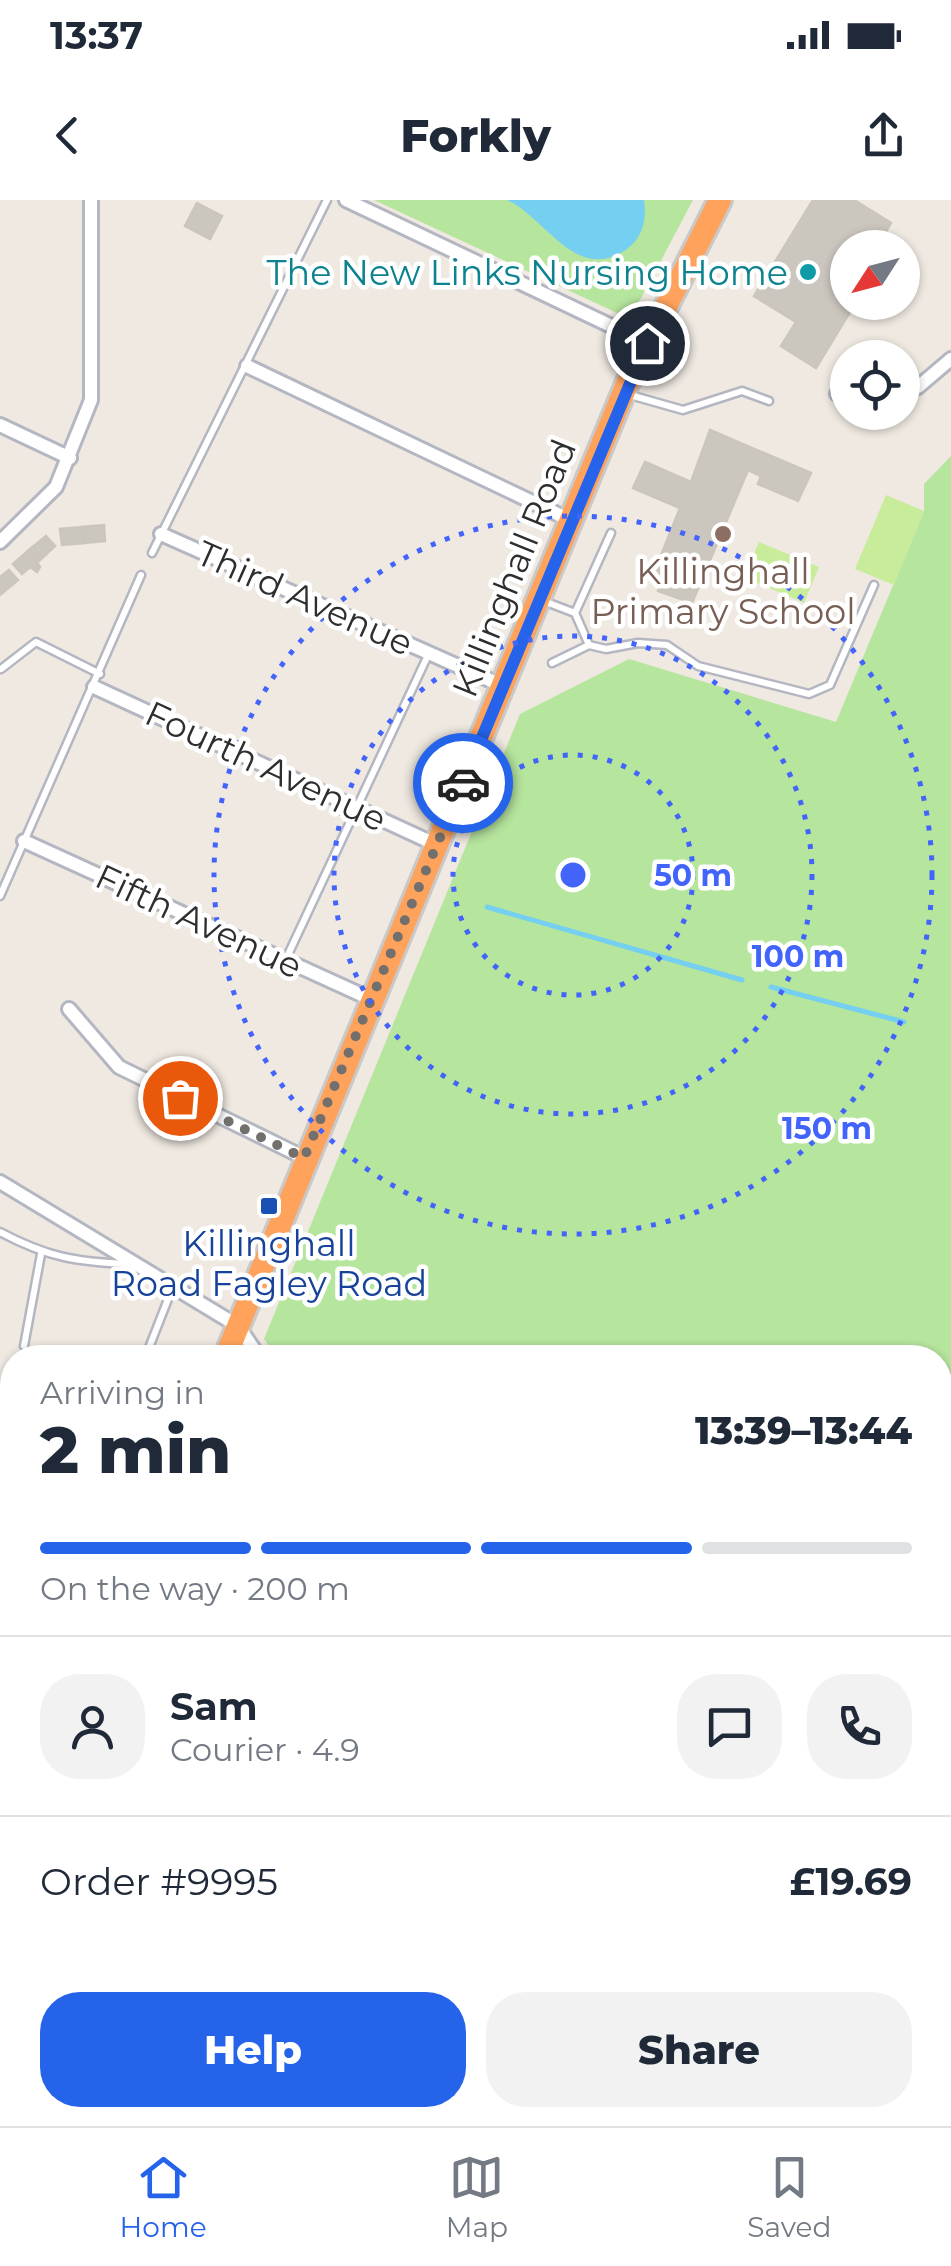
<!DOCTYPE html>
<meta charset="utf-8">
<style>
body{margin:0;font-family:Montserrat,sans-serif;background:#f2f2f3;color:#1f2937;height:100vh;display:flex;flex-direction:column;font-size:38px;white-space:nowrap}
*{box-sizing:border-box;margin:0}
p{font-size:32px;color:#747a83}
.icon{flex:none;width:55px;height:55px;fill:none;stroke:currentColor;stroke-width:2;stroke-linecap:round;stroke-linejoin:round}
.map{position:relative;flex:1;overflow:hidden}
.sheet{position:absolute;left:0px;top:1145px;width:952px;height:782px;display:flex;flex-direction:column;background:#fff;border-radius:40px 40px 0 0;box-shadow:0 2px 8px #0004}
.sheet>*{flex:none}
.needle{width:65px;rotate:234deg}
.tools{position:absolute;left:830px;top:30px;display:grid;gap:20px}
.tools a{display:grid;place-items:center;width:90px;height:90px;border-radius:50%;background:#fff;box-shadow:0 2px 8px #0004;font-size:50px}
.pin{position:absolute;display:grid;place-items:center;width:85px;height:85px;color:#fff;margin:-42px;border:5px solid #fff;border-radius:50%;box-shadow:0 2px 10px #0007}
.courier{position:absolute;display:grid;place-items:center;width:100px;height:100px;margin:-50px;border:8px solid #2563eb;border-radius:50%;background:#fff;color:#222;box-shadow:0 2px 12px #0007}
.overview em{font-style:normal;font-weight:800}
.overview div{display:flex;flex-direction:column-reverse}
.overview{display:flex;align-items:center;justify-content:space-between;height:170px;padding:0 40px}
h1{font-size:65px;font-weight:800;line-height:75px}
.bar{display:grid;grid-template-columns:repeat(4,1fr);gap:15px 10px;align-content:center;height:120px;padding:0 40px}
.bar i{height:12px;border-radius:8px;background:#e0e1e3}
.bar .current{background:#2563eb}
.bar p{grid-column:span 4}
.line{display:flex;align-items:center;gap:25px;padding:0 40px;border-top:2px solid #e0e1e3}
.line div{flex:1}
.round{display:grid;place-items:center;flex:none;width:105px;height:105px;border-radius:40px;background:#f2f2f3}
.cta{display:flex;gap:20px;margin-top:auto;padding:20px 40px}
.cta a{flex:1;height:115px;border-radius:40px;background:#2563eb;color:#fff;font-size:40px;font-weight:800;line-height:115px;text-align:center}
.cta a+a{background:#f2f2f3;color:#1f2937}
.status{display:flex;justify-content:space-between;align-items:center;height:70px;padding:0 50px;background:#fff;direction:ltr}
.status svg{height:28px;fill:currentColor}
header{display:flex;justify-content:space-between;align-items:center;height:130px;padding:0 40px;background:#fff;font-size:45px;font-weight:800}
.tabs{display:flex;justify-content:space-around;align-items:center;height:140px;border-top:2px solid #e0e1e3;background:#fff;font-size:28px;color:#747a83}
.tabs a{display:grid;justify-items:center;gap:5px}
.tabs .current{color:#2563eb}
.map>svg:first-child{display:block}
</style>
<div class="status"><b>13:37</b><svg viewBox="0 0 49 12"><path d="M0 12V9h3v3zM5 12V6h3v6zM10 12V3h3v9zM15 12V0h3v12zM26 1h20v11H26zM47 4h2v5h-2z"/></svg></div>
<header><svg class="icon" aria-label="back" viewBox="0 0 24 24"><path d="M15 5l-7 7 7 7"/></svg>Forkly<svg class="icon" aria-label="share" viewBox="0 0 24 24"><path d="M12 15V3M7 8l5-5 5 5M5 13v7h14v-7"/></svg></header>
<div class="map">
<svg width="951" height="1926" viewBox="0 0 951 1926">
<rect width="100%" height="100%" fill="#efe9e1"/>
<g fill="#b6e59e">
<path d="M374 0H693L630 119Z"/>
<path d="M951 256V1419L940 1440V1158H277L264 1139 520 514 629 459 836 522 924 311V284Z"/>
<path d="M0 1381 12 1383V1508L0 1506Z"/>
<path d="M12 1757V1915H63V1926H0V1803Z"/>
<path d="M105 1915H154L152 1926H106Z"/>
</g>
<g fill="#c9ec9a">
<path d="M886 295 924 311 894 385 855 369Z"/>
<path d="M759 342 819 367 804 403 744 377Z"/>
</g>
<path fill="#75cff0" d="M507 0H644C647 19 643 37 627 49 576 85 546 17 507 0Z"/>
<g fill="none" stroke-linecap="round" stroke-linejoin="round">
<g stroke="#75cff0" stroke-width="5">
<path d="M487 707 742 780"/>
<path d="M771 787 904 822"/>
</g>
</g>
<g fill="#cbc7bf" stroke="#cbc5ba" stroke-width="2.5">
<path d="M813 0H854L891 23 876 48H848V102H856L816 168 781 146 796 122 754 96Z"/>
<path d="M197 3 222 16 210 39 185 26Z"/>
<path d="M710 230 811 273 798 301 758 284 761 276 748 270 692 403 658 391 661 383 652 378 680 308 633 288 645 262 691 282Z"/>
<path d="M104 325 105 341 84 343 82 327Z"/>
<path d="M82 327 84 343 62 345 60 329Z"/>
<path d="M46 336 55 346 39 361 29 350Z"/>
<path d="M29 350 40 367 37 372 30 367 22 374 13 364Z"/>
<path d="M9 370 18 380 1 394 0 377Z"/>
</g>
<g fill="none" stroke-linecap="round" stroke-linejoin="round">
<g stroke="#b4b7c1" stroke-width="11">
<g id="lane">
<path d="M630 195 683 210 742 191 769 201"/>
<path d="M152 353 327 0"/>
<path d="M541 400 575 413 611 333"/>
<path d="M589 445 606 449 638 443 667 445 698 466 809 494 830 485 874 385"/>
<path d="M552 463 589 445 575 413"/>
<path d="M1 469 36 442 100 474"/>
<path d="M0 696 141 375"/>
<path d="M286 759 429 453"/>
<path d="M0 1032C47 1057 76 1062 129 1064"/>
<path d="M24 1146 41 1054"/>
<path d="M145 1158 172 1089"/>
<path d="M0 1194 12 1196"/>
</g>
</g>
<g stroke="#b4b7c1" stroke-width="18">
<g id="street">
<path d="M346 0 647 143"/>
<path d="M247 166 570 320"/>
<path d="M902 193 918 187 951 159"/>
<path d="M837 194 848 199"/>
<path d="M0 225 70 258"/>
<path d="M161 334 503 486"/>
<path d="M0 342 56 287 91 200V0"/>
<path d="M94 487 437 645"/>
<path d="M24 641 375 801"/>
<path d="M69 809 119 867 305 958"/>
<path d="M0 982 238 1126 260 1158"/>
<path d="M1 1311 12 1236"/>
<path d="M940 1519 951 1526"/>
<path d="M940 1618 951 1626"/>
<path d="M940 1745 949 1724"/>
<path d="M341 1915 342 1926"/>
<path d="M511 1915 525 1926"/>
<path d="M219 1926 222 1915"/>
<path d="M870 1926 873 1915"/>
</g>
</g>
<g stroke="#c9c9c9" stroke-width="28">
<g id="highway">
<path d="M225 1158 627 184 720 0"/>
<path d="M0 1704 12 1677"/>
<path d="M82 1926 83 1915"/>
</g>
</g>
<use href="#lane" stroke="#fff" stroke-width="6"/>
<use href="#street" stroke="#fff" stroke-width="12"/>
<use href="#highway" stroke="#ffa35c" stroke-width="22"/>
</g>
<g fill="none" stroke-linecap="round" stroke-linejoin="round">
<path stroke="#726f6d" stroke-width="10" stroke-dasharray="0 18" d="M180 898 304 958 463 583"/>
<path stroke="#2563eb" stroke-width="12" d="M463 583 647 143"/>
</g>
<g fill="none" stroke="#4264fb" stroke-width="5" stroke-dasharray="5 10">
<circle cx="573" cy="675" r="120"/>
<circle cx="573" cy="675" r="239"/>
<circle cx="573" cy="675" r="359"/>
</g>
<circle fill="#0f9aa8" stroke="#fff" stroke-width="4" cx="808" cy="72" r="10"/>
<circle fill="#8d6e63" stroke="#fff" stroke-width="4" cx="723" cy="334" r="10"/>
<rect fill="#1a4fb4" stroke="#fff" stroke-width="4" x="259" y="996" width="20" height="20" rx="5"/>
<g text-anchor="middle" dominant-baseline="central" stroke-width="9" stroke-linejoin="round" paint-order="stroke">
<g font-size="35" fill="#0d838f" stroke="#fff" text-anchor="end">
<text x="788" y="72">The New Links Nursing Home</text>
</g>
<g font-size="35" fill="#2e2e2e" stroke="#fff">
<text transform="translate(514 368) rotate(-68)">Killinghall Road</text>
<text transform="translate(305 398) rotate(24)">Third Avenue</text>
<text transform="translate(266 566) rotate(25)">Fourth Avenue</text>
<text transform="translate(199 721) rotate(25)">Fifth Avenue</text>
</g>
<g font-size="35" fill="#785e54" stroke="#fff">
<text x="723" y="371">Killinghall<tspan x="723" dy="40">Primary School</tspan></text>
</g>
<g font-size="35" fill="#164399" stroke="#fff">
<text x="269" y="1043">Killinghall<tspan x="269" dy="40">Road Fagley Road</tspan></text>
</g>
</g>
<circle cx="573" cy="675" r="15" fill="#4264fb" stroke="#fff" stroke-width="5"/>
<g font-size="30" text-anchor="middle" font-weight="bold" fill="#4264fb" stroke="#fff" stroke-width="9" stroke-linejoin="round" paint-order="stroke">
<text x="693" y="686">50 m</text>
<text x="798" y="767">100 m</text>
<text x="827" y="939">150 m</text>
</g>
</svg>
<div class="tools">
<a><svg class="needle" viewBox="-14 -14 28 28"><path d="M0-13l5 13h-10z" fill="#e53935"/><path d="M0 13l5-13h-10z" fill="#747a83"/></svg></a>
<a><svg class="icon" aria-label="locate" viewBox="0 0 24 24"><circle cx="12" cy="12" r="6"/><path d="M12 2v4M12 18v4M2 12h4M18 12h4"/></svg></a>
</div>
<div class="pin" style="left:180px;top:898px;background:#ea580c"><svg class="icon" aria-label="bag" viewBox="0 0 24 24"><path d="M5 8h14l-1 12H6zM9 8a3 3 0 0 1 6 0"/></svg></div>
<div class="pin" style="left:647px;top:143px;background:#1f2937"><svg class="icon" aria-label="home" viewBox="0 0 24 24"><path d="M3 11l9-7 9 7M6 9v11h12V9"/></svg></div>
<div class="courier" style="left:463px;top:583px"><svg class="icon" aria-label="car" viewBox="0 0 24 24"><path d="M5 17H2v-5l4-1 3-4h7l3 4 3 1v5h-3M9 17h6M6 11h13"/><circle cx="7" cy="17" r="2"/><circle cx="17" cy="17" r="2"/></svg></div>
<section class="sheet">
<div class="overview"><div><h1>2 min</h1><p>Arriving in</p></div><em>13:39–13:44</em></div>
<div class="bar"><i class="current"></i><i class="current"></i><i class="current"></i><i></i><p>On the way · 200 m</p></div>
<div class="line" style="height:180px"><a class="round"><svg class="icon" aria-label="person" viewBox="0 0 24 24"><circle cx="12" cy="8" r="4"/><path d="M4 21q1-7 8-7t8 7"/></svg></a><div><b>Sam</b><p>Courier · 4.9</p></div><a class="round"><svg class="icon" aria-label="chat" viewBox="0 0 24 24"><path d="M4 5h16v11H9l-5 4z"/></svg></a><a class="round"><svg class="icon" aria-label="phone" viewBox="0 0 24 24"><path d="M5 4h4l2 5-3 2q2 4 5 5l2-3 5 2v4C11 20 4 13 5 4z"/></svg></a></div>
<div class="line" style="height:130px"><div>Order #9995</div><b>£19.69</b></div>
<div class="cta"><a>Help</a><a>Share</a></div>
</section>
</div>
<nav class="tabs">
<a class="current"><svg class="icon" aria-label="home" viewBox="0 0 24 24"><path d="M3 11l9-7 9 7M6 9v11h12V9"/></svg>Home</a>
<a><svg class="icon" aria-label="map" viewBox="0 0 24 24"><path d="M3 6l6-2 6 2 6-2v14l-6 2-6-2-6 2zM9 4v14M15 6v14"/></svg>Map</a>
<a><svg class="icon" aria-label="saved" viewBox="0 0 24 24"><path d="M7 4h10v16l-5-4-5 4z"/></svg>Saved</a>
</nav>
